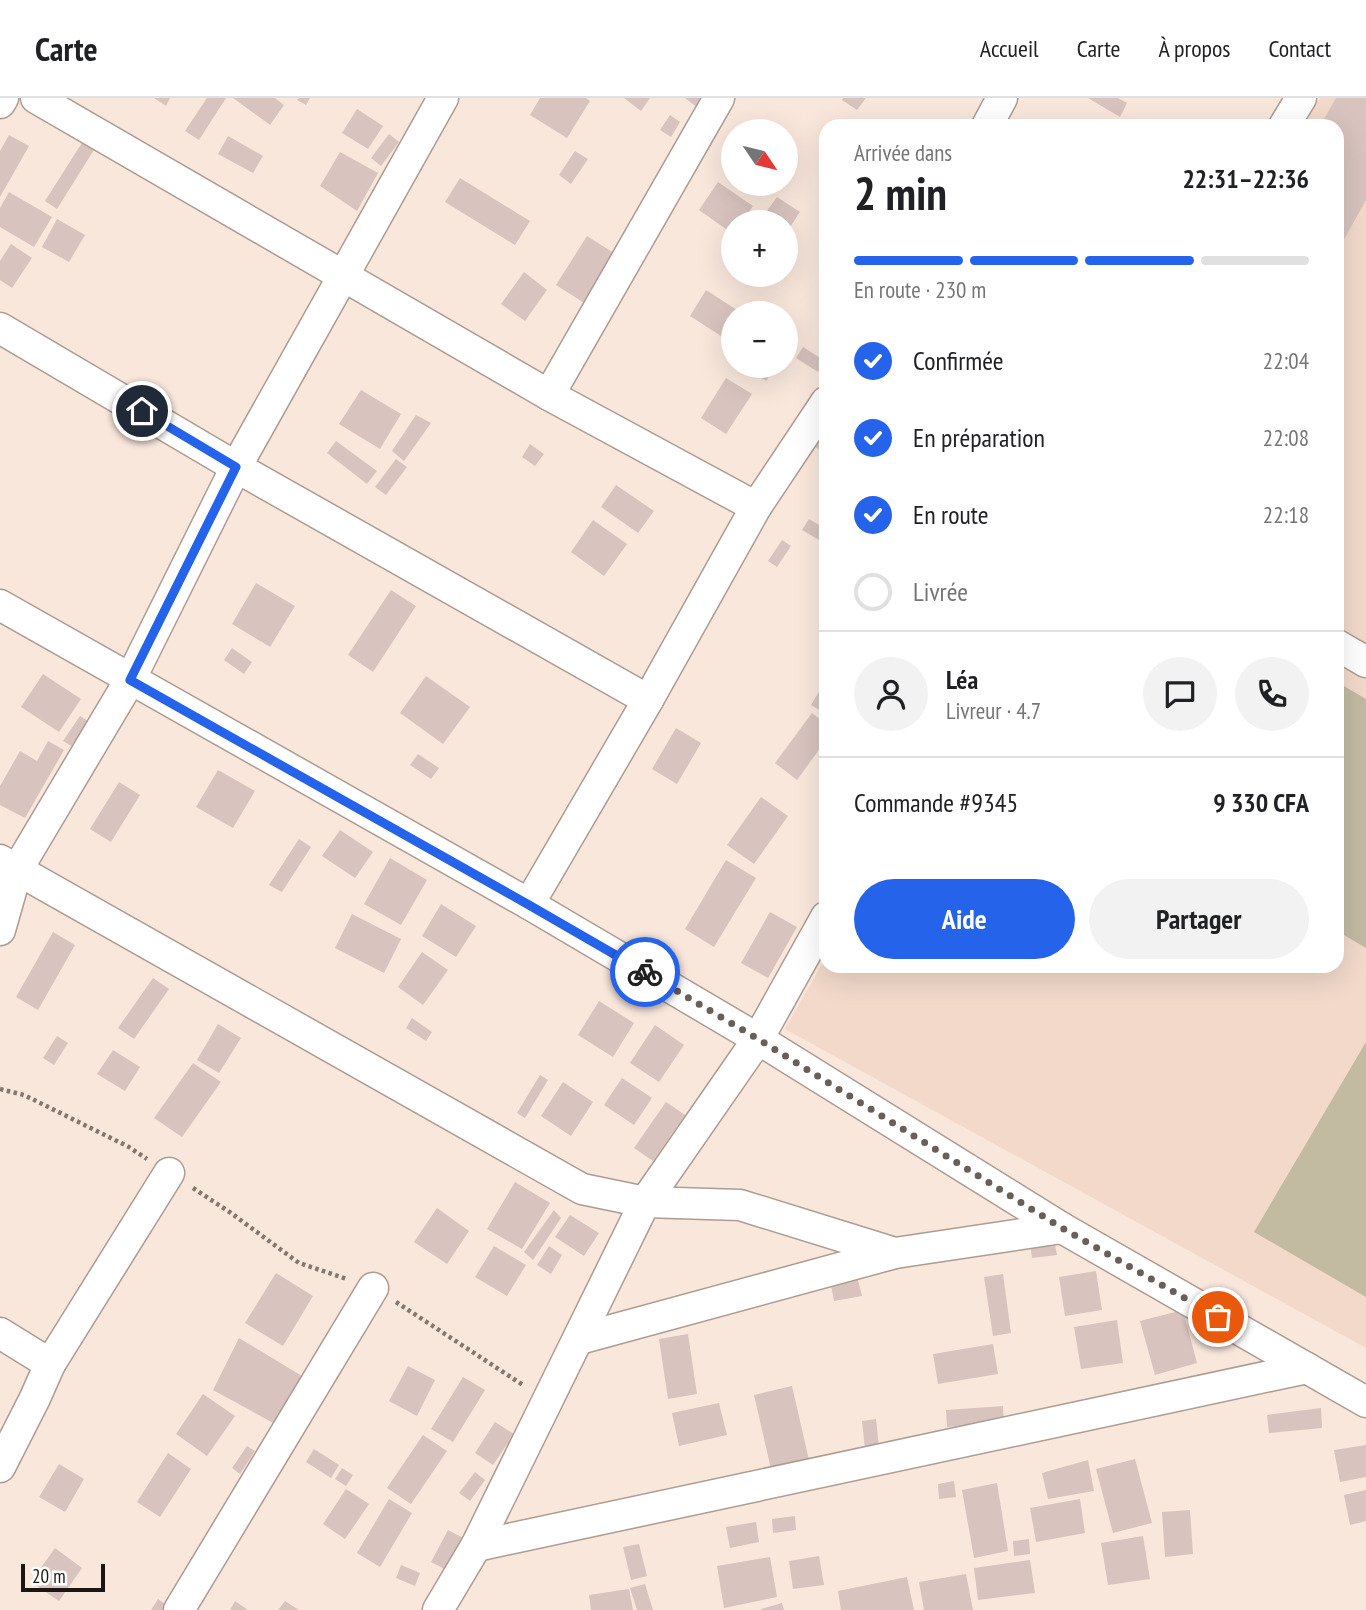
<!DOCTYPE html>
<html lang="fr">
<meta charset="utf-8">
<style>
body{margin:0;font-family:"PT Sans Narrow",sans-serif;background:#f2f2f2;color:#202124;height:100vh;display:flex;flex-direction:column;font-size:26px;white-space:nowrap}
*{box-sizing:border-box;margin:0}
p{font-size:23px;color:#757577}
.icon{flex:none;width:38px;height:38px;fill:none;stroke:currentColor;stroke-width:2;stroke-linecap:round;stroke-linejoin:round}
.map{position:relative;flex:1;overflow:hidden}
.panel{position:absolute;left:819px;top:21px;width:525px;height:854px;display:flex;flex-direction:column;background:#fff;border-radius:21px;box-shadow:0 7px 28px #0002}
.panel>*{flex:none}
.needle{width:46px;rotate:125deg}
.fabs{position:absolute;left:721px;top:21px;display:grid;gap:14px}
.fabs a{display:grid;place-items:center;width:77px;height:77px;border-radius:50%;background:#fff;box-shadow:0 7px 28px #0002;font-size:35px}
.scale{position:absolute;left:21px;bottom:18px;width:84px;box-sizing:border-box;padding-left:7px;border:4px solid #1c1612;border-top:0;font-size:19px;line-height:24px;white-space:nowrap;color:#1c1612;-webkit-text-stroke:5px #fff;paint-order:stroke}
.pin{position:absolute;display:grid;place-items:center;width:60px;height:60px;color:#fff;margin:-30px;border:4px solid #fff;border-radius:50%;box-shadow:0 2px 7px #0007}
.courier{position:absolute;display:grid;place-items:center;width:70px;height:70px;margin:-35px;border:5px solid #2563eb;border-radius:50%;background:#fff;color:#222;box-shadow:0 2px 9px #0007}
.headline em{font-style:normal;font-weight:700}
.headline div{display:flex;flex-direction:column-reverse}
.headline{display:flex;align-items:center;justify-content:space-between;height:119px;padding:0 35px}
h1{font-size:46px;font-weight:700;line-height:52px}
.bar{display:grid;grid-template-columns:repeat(4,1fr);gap:10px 7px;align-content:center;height:84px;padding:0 35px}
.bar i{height:9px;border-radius:5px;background:#e0e0e0}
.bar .on{background:#2563eb}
.bar p{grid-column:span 4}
.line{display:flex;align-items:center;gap:18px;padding:0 35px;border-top:2px solid #e0e0e0}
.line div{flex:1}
.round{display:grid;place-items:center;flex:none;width:74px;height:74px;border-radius:37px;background:#f2f2f2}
ol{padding:0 35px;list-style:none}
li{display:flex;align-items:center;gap:21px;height:77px}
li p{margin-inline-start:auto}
li .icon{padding:7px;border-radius:50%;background:#2563eb;color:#fff;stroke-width:4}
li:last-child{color:#757577}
li i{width:38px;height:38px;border:4px solid #e0e0e0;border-radius:50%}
.primary-button{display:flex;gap:14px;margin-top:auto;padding:14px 35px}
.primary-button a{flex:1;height:80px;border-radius:42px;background:#2563eb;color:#fff;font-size:28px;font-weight:700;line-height:80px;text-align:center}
.primary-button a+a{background:#f2f2f2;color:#202124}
header{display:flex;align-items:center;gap:42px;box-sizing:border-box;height:98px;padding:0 35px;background:#fff;border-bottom:2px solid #e0e0e0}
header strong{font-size:33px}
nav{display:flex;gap:38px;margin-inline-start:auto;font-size:24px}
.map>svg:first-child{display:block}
</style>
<header>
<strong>Carte</strong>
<nav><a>Accueil</a><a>Carte</a><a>À propos</a><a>Contact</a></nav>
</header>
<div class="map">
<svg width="1366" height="1512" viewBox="0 0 1366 1512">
<rect width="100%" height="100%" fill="#f9e7dc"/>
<path fill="#f2d9ca" d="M1320 0H1366V1250L785 931 826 859V868H1337V28H1304Z"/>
<g fill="#c2baa1">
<path d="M1337 584 1366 601V850L1337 833Z"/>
<path d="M1366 944V1199L1254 1134Z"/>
</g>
<g fill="#d8c3be">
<path d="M154 0H170L166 8Z"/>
<path d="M207 0H226L199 42 185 33Z"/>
<path d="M233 0H275L284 7 270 27Z"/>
<path d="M299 0H310L306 7 297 2Z"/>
<path d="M540 0H586L590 3 567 40 530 17Z"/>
<path d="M624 0H650L641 13Z"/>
<path d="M685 0H706L698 10Z"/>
<path d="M843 0H866L857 12 842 2Z"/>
<path d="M1088 0H1118L1127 5 1120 19Z"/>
<path d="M1336 0H1366V102L1337 154V28H1320Z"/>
<path d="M357 11 383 28 368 51 342 35Z"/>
<path d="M670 17 680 24 671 39 660 32Z"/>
<path d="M756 23 763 29 759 33H748Z"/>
<path d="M389 36 399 44 381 68 371 60Z"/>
<path d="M9 37 29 48 0 99V53Z"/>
<path d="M228 38 263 58 253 75 218 56Z"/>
<path d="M85 40 97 47 57 111 45 103Z"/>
<path d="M575 53 588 61 571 86 559 77Z"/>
<path d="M340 54 378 75 357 113 320 88Z"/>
<path d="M460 80 530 123 515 147 445 104Z"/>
<path d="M718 84 753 108 742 124H733V136L699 112Z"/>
<path d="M9 94 52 119 34 149 0 129V110Z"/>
<path d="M777 99 800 114 786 135V124H759Z"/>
<path d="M57 121 85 137 69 164 42 149Z"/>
<path d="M587 138 617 157 586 206 556 187Z"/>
<path d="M11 146 32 160 12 190 0 182V163Z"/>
<path d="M524 174 547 192 525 223 501 206Z"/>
<path d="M706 192 740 214 733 215V225L724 240 690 218Z"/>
<path d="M803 249 825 263 818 274 796 260Z"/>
<path d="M744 268H776L766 283Z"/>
<path d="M726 280 752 296 726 336 701 320Z"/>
<path d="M361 292 401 316 380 351 339 326Z"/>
<path d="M416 317 431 325 404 363 392 353Z"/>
<path d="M826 333V357L814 348Z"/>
<path d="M336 343 377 373 367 386 327 355Z"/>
<path d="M530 346 544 356 535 368 522 359Z"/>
<path d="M396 361 407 369 386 397 375 389Z"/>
<path d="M616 387 654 413 638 435 601 409Z"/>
<path d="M809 421 826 431V446L802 432Z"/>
<path d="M593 422 627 446 604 478 571 454Z"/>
<path d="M782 442 791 448 777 469 768 463Z"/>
<path d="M256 485 295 508 270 549 232 526Z"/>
<path d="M391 492 416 508 373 574 348 557Z"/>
<path d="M232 550 252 564 244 576 224 562Z"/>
<path d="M43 576 81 601 59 634 21 609Z"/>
<path d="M426 578 470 609 443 646 400 615Z"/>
<path d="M826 582V616L811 607Z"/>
<path d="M812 615 826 626V642L797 682 775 665Z"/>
<path d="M80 618 91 625 75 650 63 643Z"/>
<path d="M676 630 701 645 677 686 652 671Z"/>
<path d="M48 643 64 652 25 720 0 707V688L20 653 37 663Z"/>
<path d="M418 656 439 670 431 681 410 667Z"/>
<path d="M218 672 255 693 233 730 196 709Z"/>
<path d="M119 684 140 697 111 744 90 731Z"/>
<path d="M761 699 788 718 754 766 727 747Z"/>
<path d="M340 732 373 754 355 780 322 758Z"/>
<path d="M299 741 311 749 282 794 269 787Z"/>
<path d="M390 760 427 782 401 827 364 806Z"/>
<path d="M726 762 756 780 714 849 685 831Z"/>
<path d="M441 806 476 828 456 859 422 838Z"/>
<path d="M770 814 797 829 768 880 741 865Z"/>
<path d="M352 816 401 841 384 875 335 850Z"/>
<path d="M53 834 75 847 38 912 16 899Z"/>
<path d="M422 854 448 872 423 907 398 889Z"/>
<path d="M153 880 169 891 134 941 118 930Z"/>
<path d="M599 903 634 925 613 959 578 937Z"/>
<path d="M412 920 432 934 426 943 406 930Z"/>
<path d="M218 926 241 940 219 975 197 962Z"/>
<path d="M655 927 684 947 659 984 630 965Z"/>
<path d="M57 938 68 945 54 967 43 960Z"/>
<path d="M113 952 140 969 125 993 97 976Z"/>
<path d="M193 965 221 984 182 1039 154 1020Z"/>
<path d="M540 977 548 982 525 1020 517 1015Z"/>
<path d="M622 980 652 1000 634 1027 604 1007Z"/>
<path d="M563 984 593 1004 571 1038 541 1018Z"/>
<path d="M666 1004 685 1017 653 1063 634 1050Z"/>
<path d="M515 1084 550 1105 522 1151 487 1131Z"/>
<path d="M437 1110 469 1133 447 1166 414 1144Z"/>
<path d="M554 1112 561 1120 533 1162 524 1154Z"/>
<path d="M570 1117 599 1135 584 1158 555 1139Z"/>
<path d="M1054 1141 1057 1157 1032 1160 1030 1145Z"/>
<path d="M494 1148 526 1167 507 1198 475 1179Z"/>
<path d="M549 1148 562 1157 551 1176 537 1167Z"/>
<path d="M1096 1173 1102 1212 1065 1218 1059 1179Z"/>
<path d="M276 1175 313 1198 283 1248 245 1225Z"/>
<path d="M1003 1176 1011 1235 993 1238 984 1179Z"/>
<path d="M858 1182 862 1198 834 1203 831 1187Z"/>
<path d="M1183 1212 1197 1265 1155 1277 1140 1223Z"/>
<path d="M1117 1222 1123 1265 1081 1271 1074 1229Z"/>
<path d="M688 1236 697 1296 668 1301 659 1241Z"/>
<path d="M239 1240 302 1278 275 1326 213 1292Z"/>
<path d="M993 1246 998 1276 938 1286 933 1256Z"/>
<path d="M408 1268 435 1282 417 1318 389 1303Z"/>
<path d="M463 1279 485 1292 453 1344 431 1331Z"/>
<path d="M792 1288 809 1362 771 1371 754 1297Z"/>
<path d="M203 1296 235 1318 207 1358 176 1336Z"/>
<path d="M719 1305 727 1337 679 1348 672 1315Z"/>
<path d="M1003 1308 1004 1325 947 1329 946 1312Z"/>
<path d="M1321 1310 1322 1330 1269 1335 1267 1317Z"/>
<path d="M876 1321 879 1349 865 1351 862 1323Z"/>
<path d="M495 1324 514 1336 493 1367 475 1355Z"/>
<path d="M423 1337 447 1353 411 1406 387 1390Z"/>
<path d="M1366 1347V1379L1340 1384 1334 1352Z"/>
<path d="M247 1348 255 1353 240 1376 232 1370Z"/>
<path d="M314 1351 339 1367 331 1380 306 1364Z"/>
<path d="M168 1355 191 1371 160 1419 137 1404Z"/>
<path d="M1135 1361 1152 1425 1113 1435 1096 1371Z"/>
<path d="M1088 1362 1094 1393 1048 1401 1042 1375Z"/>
<path d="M59 1366 84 1381 65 1414 39 1399Z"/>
<path d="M342 1370 353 1377 346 1388 335 1381Z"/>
<path d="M475 1374 485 1382 470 1403 459 1395Z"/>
<path d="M954 1383 956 1399 939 1401 938 1386Z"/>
<path d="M997 1385 1008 1453 974 1460 962 1392Z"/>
<path d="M346 1391 369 1406 345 1441 323 1426Z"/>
<path d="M1366 1392V1423L1350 1427 1344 1397Z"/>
<path d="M389 1401 412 1415 380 1469 357 1455Z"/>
<path d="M1080 1401 1085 1435 1036 1444 1030 1410Z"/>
<path d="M1190 1412 1193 1456 1165 1459 1162 1414Z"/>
<path d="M795 1418 796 1432 773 1435 772 1421Z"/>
<path d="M756 1424 759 1444 730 1450 726 1429Z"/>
<path d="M448 1432 467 1442 450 1474 431 1464Z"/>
<path d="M1143 1438 1150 1481 1108 1487 1101 1445Z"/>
<path d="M1029 1441 1030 1456 1014 1458 1013 1443Z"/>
<path d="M639 1446 647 1478 631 1482 623 1449Z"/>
<path d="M55 1450 82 1470 59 1503 31 1484Z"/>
<path d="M819 1458 824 1487 793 1491 789 1463Z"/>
<path d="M770 1459 777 1499 724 1510 717 1468Z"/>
<path d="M1030 1462 1035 1495 978 1502 974 1470Z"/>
<path d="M401 1467 420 1475 415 1488 396 1480Z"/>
<path d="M966 1476 973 1512H924L919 1484Z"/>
<path d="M907 1479 914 1512H841L838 1493Z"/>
<path d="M645 1486 653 1512H637L630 1490Z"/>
<path d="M629 1491 633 1512H591L589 1497Z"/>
<path d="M158 1501 168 1508 165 1512H151Z"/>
<path d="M235 1503 248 1512H230Z"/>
<path d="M285 1503 299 1512H278Z"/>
<path d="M782 1505 784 1512H761V1511Z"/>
</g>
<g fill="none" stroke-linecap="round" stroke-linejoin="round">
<g stroke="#ad9c92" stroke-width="33">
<g id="minor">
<path d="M36 0 549 297 756 409 648 602 529 806"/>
<path d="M0 5 3 0"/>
<path d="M987 28 1002 0"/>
<path d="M1284 28 1301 0"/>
<path d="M0 230 236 369 648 602"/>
<path d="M549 297 719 0"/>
<path d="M756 409 826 304"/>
<path d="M0 507 529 806 758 941 1062 1130 1366 1304"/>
<path d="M1337 547 1366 564"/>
<path d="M0 762 582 1091 645 1104 740 1107 895 1155"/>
<path d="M0 832 17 772 130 582 236 369 443 0"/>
<path d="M0 1235 50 1266 35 1300 0 1369"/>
<path d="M579 1241 895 1155 1062 1130"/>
<path d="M50 1266 169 1075"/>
<path d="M476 1448 1307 1270"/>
<path d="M179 1512 373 1190"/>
<path d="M438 1512 476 1448 645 1104 758 941 826 819"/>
</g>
</g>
<g stroke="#837770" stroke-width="4.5" stroke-dasharray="3.5 3.5" stroke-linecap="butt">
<path d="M0 991 24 997 129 1049 147 1061"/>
<path d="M193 1090 231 1115 299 1165 347 1181"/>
<path d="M396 1204 523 1287"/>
</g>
<use href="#minor" stroke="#fff" stroke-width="30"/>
</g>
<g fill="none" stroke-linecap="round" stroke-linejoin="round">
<path stroke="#695f59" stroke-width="7" stroke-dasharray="0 12.6" d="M645 874 758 941 1062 1130 1218 1219"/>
<path stroke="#2563eb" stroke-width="9" d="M142 313 236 369 130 582 529 807 645 874"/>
</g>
</svg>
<div class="fabs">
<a><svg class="needle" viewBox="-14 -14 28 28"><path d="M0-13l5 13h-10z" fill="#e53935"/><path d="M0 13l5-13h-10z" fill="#757577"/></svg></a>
<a>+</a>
<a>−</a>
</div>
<div class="scale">20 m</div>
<div class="pin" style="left:1218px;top:1219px;background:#ea580c"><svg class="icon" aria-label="bag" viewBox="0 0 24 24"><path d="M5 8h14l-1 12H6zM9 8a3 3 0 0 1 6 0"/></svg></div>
<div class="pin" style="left:142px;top:313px;background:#1f2937"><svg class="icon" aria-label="home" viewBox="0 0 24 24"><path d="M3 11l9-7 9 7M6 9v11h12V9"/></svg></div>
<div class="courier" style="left:645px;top:874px"><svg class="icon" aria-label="bike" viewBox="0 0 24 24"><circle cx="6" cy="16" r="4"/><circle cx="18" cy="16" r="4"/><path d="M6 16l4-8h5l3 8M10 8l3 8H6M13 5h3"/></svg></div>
<section class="panel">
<div class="headline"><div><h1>2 min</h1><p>Arrivée dans</p></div><em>22:31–22:36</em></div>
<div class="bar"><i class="on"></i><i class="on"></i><i class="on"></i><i></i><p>En route · 230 m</p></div>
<ol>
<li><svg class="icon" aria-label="check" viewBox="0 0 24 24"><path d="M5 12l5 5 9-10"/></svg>Confirmée<p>22:04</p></li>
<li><svg class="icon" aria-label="check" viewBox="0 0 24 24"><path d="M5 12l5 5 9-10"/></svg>En préparation<p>22:08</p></li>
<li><svg class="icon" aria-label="check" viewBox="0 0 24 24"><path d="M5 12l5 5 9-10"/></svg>En route<p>22:18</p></li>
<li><i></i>Livrée</li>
</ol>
<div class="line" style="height:126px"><a class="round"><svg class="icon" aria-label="person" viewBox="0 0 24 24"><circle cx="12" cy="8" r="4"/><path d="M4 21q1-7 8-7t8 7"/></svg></a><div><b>Léa</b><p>Livreur · 4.7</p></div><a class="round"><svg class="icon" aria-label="chat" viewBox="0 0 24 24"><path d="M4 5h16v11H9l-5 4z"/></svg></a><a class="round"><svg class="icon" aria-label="phone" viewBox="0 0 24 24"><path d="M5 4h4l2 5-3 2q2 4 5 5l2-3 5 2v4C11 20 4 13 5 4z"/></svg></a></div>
<div class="line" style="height:91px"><div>Commande #9345</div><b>9 330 CFA</b></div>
<div class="primary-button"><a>Aide</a><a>Partager</a></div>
</section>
</div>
